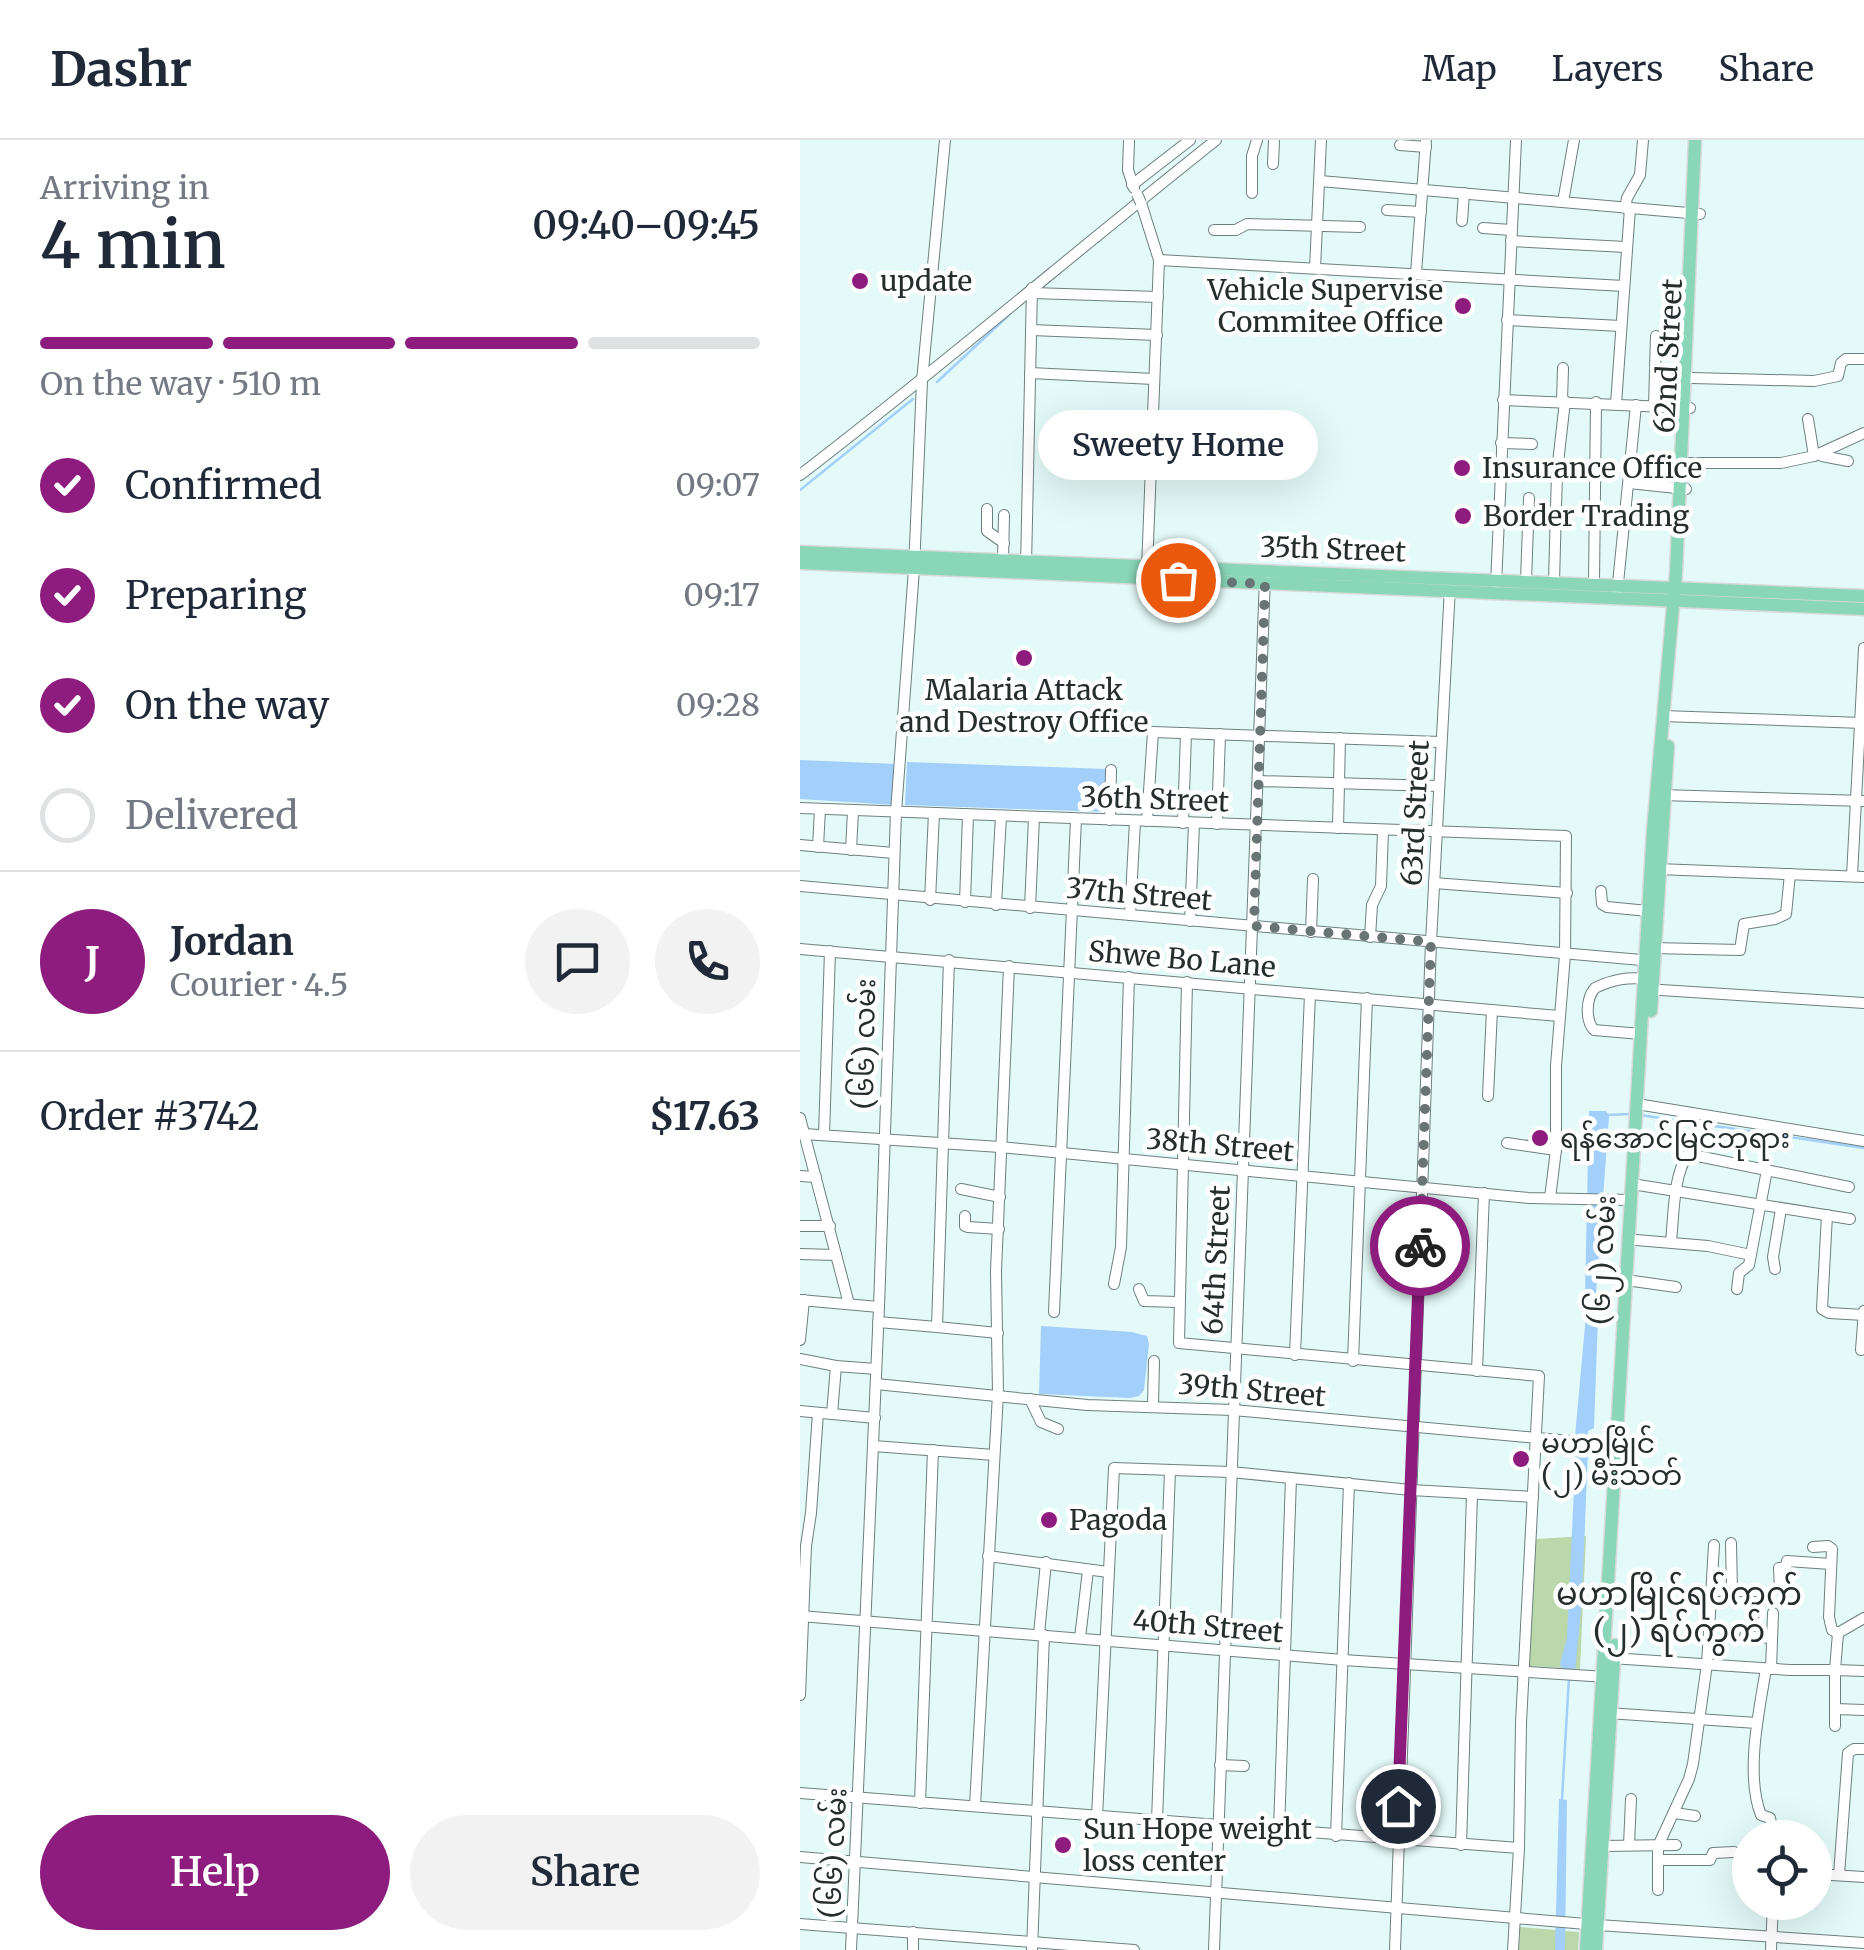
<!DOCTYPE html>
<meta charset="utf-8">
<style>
body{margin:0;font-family:Merriweather,"Noto Sans Myanmar",serif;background:#f2f2f3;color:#1f2937;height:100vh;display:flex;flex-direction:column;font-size:38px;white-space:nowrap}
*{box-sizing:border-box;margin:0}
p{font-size:32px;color:#747a83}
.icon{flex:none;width:55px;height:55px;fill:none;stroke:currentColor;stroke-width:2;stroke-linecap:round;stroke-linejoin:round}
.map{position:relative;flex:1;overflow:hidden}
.side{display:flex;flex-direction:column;background:#fff;width:800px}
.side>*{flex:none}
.fabs{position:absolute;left:932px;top:1680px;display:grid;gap:20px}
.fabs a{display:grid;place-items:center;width:100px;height:100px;border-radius:50%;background:#fff;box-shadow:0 10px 40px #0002;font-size:50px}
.pin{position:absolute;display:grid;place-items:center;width:85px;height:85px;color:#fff;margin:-42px;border:5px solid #fff;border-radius:50%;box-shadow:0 2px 10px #0007}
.courier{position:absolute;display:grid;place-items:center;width:100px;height:100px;margin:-50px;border:8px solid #8d1c7e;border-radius:50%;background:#fff;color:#222;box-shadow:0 2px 12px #0007}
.bubble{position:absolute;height:70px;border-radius:35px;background:#fff;box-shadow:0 10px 40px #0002;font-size:32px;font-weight:600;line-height:70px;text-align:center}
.summary em{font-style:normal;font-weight:600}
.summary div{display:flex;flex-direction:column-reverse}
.summary{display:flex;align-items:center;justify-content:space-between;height:170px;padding:0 40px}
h1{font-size:65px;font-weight:600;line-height:75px}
.bar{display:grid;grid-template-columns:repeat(4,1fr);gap:15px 10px;align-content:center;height:120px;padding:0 40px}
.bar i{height:12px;border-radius:8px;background:#e0e1e3}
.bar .on{background:#8d1c7e}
.bar p{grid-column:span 4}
.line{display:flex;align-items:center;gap:25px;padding:0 40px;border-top:2px solid #e0e1e3}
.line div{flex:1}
.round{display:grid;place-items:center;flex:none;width:105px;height:105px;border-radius:52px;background:#f2f2f3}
ol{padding:0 40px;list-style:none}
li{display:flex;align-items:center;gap:30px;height:110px}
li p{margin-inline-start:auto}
li .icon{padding:10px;border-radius:50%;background:#8d1c7e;color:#fff;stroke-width:4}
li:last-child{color:#747a83}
li i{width:55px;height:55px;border:5px solid #e0e1e3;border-radius:50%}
.primary-button{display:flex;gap:20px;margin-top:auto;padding:20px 40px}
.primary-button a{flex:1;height:115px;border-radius:60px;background:#8d1c7e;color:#fff;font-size:40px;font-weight:600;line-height:115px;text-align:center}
.primary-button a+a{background:#f2f2f3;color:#1f2937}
header{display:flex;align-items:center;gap:60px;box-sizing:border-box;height:140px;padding:0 50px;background:#fff;border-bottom:2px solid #e0e1e3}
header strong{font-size:48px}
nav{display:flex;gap:55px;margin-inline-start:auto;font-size:35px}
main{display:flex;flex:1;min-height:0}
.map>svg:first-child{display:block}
</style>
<header>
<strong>Dashr</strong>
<nav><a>Map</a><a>Layers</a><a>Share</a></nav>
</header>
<main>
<section class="side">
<div class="summary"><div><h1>4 min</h1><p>Arriving in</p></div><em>09:40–09:45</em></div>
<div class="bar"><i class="on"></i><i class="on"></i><i class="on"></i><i></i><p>On the way · 510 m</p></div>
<ol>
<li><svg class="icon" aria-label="check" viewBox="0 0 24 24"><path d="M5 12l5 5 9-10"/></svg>Confirmed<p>09:07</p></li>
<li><svg class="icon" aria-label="check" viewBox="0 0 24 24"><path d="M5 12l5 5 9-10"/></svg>Preparing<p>09:17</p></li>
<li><svg class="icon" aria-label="check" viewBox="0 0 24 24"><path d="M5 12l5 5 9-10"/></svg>On the way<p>09:28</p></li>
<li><i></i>Delivered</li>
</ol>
<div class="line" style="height:180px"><b class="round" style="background:#8d1c7e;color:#fff">J</b><div><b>Jordan</b><p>Courier · 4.5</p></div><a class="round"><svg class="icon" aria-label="chat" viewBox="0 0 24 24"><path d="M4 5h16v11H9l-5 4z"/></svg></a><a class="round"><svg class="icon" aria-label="phone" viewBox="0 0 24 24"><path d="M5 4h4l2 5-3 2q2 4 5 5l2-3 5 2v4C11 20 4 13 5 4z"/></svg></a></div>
<div class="line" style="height:130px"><div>Order #3742</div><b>$17.63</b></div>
<div class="primary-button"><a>Help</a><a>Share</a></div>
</section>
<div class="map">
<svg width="1064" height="1810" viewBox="0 0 1064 1810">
<rect width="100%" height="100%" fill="#e4faf8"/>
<g fill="#bad8aa">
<path d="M786 1396 780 1529 729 1526 736 1399Z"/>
<path d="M720 1787 779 1792 778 1810H719Z"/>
</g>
<g fill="#a3cffb">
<path d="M0 620 96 624 94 665 0 659Z"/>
<path d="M107 622 307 629 306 672 105 665Z"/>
<path d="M789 971H806L809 976 796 1153H785Z"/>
<path d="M786 1175 798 1177 794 1288 788 1291V1297L775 1296Z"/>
<path d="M241 1186 332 1192 347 1196 349 1204 344 1250 339 1256 330 1258 239 1254Z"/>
<path d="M776 1306 788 1309 782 1459 775 1532H764L760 1524 767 1497Z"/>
<path d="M759 1659 767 1660 765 1810H755Z"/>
</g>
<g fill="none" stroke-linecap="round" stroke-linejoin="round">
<g stroke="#a3cffb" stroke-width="2.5">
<path d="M137 242 209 175"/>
<path d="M0 350 113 259"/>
<path d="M805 975 832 974"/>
<path d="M840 975 1064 1008"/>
<path d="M792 1175V1153"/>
<path d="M762 1659 769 1537"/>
</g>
<g stroke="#6c807f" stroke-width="12">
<g id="minor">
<path d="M329 0 328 30 334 48"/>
<path d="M600 5 626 7"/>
<path d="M473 24 474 0"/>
<path d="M520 41 900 74"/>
<path d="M332 45 390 0"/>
<path d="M452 53V16L457 0"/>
<path d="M763 62 774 0"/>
<path d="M341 63 359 120 347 429"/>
<path d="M825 68 827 58 840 35 843 0"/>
<path d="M587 70 621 72"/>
<path d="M662 81 664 53"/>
<path d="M683 88 711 90"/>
<path d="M414 90H436L447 84 560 87"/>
<path d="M711 101 826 107"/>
<path d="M359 120 824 146"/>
<path d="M515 128 521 0"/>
<path d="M616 133 626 0"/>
<path d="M232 153 358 157"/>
<path d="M707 180 821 186"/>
<path d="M231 190 357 195"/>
<path d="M230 233 354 239"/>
<path d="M892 238 1014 241 1038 236 1041 223 1046 219H1064"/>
<path d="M703 260 890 268"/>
<path d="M762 261 763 228"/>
<path d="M816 264 830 68"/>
<path d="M854 266 856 196"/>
<path d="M1008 279 1014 316"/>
<path d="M701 303 732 304"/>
<path d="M1022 316 1048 321"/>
<path d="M881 323H981L1014 316 1064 293"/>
<path d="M0 335C141 227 276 111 416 0"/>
<path d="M829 343 886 349"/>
<path d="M187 369V391L204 403"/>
<path d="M203 421 204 375"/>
<path d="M226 426 232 148"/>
<path d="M726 441 729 358"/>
<path d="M754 442 757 332 765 261"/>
<path d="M794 443 796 262"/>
<path d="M696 445 716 0"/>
<path d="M817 453 836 265"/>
<path d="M862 576 1063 583"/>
<path d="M458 641 638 646"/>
<path d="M860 655 1064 661"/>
<path d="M0 668 766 696 765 815 756 926V1010L750 1058"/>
<path d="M310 680 311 630"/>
<path d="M347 681 353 592 640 602"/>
<path d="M383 683 386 593"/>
<path d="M417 684 420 594"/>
<path d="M538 688 540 598"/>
<path d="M0 705 94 713"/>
<path d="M18 707 20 669"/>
<path d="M51 710 53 671"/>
<path d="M857 729 1064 737"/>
<path d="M1052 736 1064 508"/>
<path d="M634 743 767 753"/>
<path d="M0 746 853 821"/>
<path d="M801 751 802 764 807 767 848 771"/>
<path d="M130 760 134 673"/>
<path d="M165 762 168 675"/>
<path d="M196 765 201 676"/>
<path d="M230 768 234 677"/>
<path d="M330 775 335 681"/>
<path d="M390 781 394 683"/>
<path d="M511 792 513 739"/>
<path d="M570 797 572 765 581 746 583 691"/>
<path d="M852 808 940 810 944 784 975 779 986 774 990 734"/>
<path d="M0 809 759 876"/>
<path d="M387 842 379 1203 739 1236 721 1583 719 1708 713 1810"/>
<path d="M845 849 1064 863"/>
<path d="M841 894 794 890C785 880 786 858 795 848 813 839 828 837 848 839"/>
<path d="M688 956 692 870"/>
<path d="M843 965 1064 1001"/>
<path d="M0 978 49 1164"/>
<path d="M4 994 200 1007 729 1058 830 1060"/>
<path d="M24 995 30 811"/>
<path d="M707 1003 756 1010"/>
<path d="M0 1036 16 1037"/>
<path d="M832 1044 1050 1079"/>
<path d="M161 1049 200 1057"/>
<path d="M1027 1075 1022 1169 1029 1173 1064 1175"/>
<path d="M165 1076V1086L168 1087 199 1089"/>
<path d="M0 1086H30"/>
<path d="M836 1100 908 1106 951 1115"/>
<path d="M871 1101C874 1074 873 1036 888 1014L1049 1047"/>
<path d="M0 1114 36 1115"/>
<path d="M975 1129 973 1117 981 1069"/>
<path d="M833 1141 876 1147"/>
<path d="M314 1144 321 1107 329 837"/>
<path d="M339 1149 344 1161 378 1162"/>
<path d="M937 1149 939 1133 949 1125 967 1030"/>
<path d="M0 1160 79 1167"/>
<path d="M254 1172 276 679"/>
<path d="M78 1182 137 1187 149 820"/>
<path d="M137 1187 198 1193"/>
<path d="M0 1200 4 1160"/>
<path d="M1061 1210 1064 1171"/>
<path d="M495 1215 510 854"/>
<path d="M0 1219 36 1226 76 1229"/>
<path d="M553 1221 567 858"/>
<path d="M677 1231 684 1053"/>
<path d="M76 1244 287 1265 433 1270 824 1306"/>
<path d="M230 1259 241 1282 258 1289"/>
<path d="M353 1265 354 1221"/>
<path d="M0 1271 75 1278"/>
<path d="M32 1274 36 1226"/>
<path d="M73 1306 194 1315"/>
<path d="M931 1403 932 1451"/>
<path d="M1013 1407 1028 1406 1032 1409 1029 1477 1032 1490 1038 1493"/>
<path d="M188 1416 308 1432"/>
<path d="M980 1449 979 1428 986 1427 987 1421 1031 1424"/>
<path d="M910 1451H956"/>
<path d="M0 1476 543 1520 807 1537"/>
<path d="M239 1494 246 1422"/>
<path d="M945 1496 972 1498"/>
<path d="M280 1498 288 1430"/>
<path d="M811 1518 990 1530H1035L1038 1493 1064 1478"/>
<path d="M966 1529C959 1571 945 1635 961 1675L970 1678 974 1698"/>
<path d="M971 1529 973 1473"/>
<path d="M0 1555 6 1406 11 1373 18 1273"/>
<path d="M1035 1569 1064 1570"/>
<path d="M807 1573 957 1583"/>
<path d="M1035 1586V1530L1064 1531"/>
<path d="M420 1625 444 1626"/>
<path d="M0 1653 719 1708"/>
<path d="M120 1663 133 1310"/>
<path d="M175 1666 198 1254 196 1131 209 826"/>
<path d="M875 1673 895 1676"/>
<path d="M297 1677 314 1328 431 1332 611 1350 733 1357"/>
<path d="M357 1681 370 1330"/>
<path d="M479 1690 491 1338"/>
<path d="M536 1696 549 1343"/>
<path d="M661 1705 672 1354"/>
<path d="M829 1705 831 1659"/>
<path d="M802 1706 876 1705"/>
<path d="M0 1717 798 1785 1064 1803"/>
<path d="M858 1720H910L913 1713 934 1712"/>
<path d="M1015 1734 1064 1737"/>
<path d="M1039 1735 1048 1613 1054 1609H1064"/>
<path d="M858 1750V1706L889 1639 893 1624 907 1524 914 1405"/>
<path d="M0 1784 334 1810"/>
<path d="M51 1810 79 1167 96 672 114 429 122 241 145 0"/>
<path d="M113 1810V1792"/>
<path d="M232 1810 244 1495"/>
<path d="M414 1810 465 437"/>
<path d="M595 1810 631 802 650 447"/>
<path d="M971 1810 973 1762"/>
</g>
</g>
<g stroke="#d8d9d9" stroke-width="15">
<g id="major">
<path d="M0 412 1064 456"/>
<path d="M0 423 1064 469"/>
<path d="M851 871 868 606"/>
<path d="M786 1810 853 690 876 433 895 0"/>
<path d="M796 1810 815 1505"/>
</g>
</g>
<use href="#minor" stroke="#fff" stroke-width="10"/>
<use href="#major" stroke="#89d6b9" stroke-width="12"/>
<g stroke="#6c807f" stroke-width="12" stroke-linecap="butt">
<path id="minor-bridge" d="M337 54 341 63"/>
</g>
<use href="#minor-bridge" stroke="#fff" stroke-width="10"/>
</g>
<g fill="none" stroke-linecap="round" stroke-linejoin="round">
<path stroke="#687574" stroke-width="10" stroke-dasharray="0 18" d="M378 440 465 444 454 786 631 802 620 1106"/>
<path stroke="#8d1c7e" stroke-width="12" d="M598 1666 620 1106"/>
</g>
<g fill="#8d1c7e" stroke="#fff" stroke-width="4">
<circle cx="60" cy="141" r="10"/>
<circle cx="663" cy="166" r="10"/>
<circle cx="662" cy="328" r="10"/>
<circle cx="663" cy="376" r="10"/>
<circle cx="224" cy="518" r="10"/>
<circle cx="740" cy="998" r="10"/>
<circle cx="721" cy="1319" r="10"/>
<circle cx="249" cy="1380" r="10"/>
<circle cx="263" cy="1705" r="10"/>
</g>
<g text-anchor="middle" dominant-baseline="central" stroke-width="9" stroke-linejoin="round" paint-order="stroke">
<g font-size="28" fill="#252d2d" stroke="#fff" text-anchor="start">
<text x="80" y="141">update</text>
<text x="643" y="150" text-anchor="end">Vehicle Supervise<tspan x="643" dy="32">Commitee Office</tspan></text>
<text x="682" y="328">Insurance Office</text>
<text x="683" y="376">Border Trading</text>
<text x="224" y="550" text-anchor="middle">Malaria Attack<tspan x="224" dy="32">and Destroy Office</tspan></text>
<text x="760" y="998">ရန်အောင်မြင်ဘုရား</text>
<text x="741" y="1303">မဟာမြိုင်<tspan x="741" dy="32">(၂) မီးသတ်</tspan></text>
<text x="269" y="1380">Pagoda</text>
<text x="283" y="1689">Sun Hope weight<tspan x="283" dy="32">loss center</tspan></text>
</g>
<g font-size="28" fill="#252d2d" stroke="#fff">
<text transform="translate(868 216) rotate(-87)">62nd Street</text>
<text transform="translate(533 409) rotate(2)">35th Street</text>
<text transform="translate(355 659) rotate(2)">36th Street</text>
<text transform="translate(615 673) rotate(-87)">63rd Street</text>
<text transform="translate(339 754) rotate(5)">37th Street</text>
<text transform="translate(382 819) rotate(5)">Shwe Bo Lane</text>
<text transform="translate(64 904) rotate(-89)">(၆၆) လမ်း</text>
<text transform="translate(420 1005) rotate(5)">38th Street</text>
<text transform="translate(416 1120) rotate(-87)">64th Street</text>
<text transform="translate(802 1120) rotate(-87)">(၆၂) လမ်း</text>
<text transform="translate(452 1250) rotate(5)">39th Street</text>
<text transform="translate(408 1486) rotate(5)">40th Street</text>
<text transform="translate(33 1713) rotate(-87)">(၆၆) လမ်း</text>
</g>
<g font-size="32" fill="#252d2d" stroke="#fff">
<text x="879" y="1454">မဟာမြိုင်ရပ်ကွက်<tspan x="879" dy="37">(၂) ရပ်ကွက်</tspan></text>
</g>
</g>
</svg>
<div class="fabs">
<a><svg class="icon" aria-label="locate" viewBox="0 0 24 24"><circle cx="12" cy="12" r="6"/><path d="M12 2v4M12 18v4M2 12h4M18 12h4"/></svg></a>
</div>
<div class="pin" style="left:378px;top:440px;background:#ea580c"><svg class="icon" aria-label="bag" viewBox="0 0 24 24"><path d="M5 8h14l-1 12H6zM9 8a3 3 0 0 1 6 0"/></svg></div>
<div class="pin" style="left:598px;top:1666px;background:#1f2937"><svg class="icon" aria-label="home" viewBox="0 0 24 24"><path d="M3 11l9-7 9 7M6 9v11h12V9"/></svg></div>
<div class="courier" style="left:620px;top:1106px"><svg class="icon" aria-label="bike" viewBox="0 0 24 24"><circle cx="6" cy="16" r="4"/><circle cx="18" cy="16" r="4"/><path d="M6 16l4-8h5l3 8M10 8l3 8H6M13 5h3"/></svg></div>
<div class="bubble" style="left:238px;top:270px;width:280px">Sweety Home</div>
</div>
</main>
